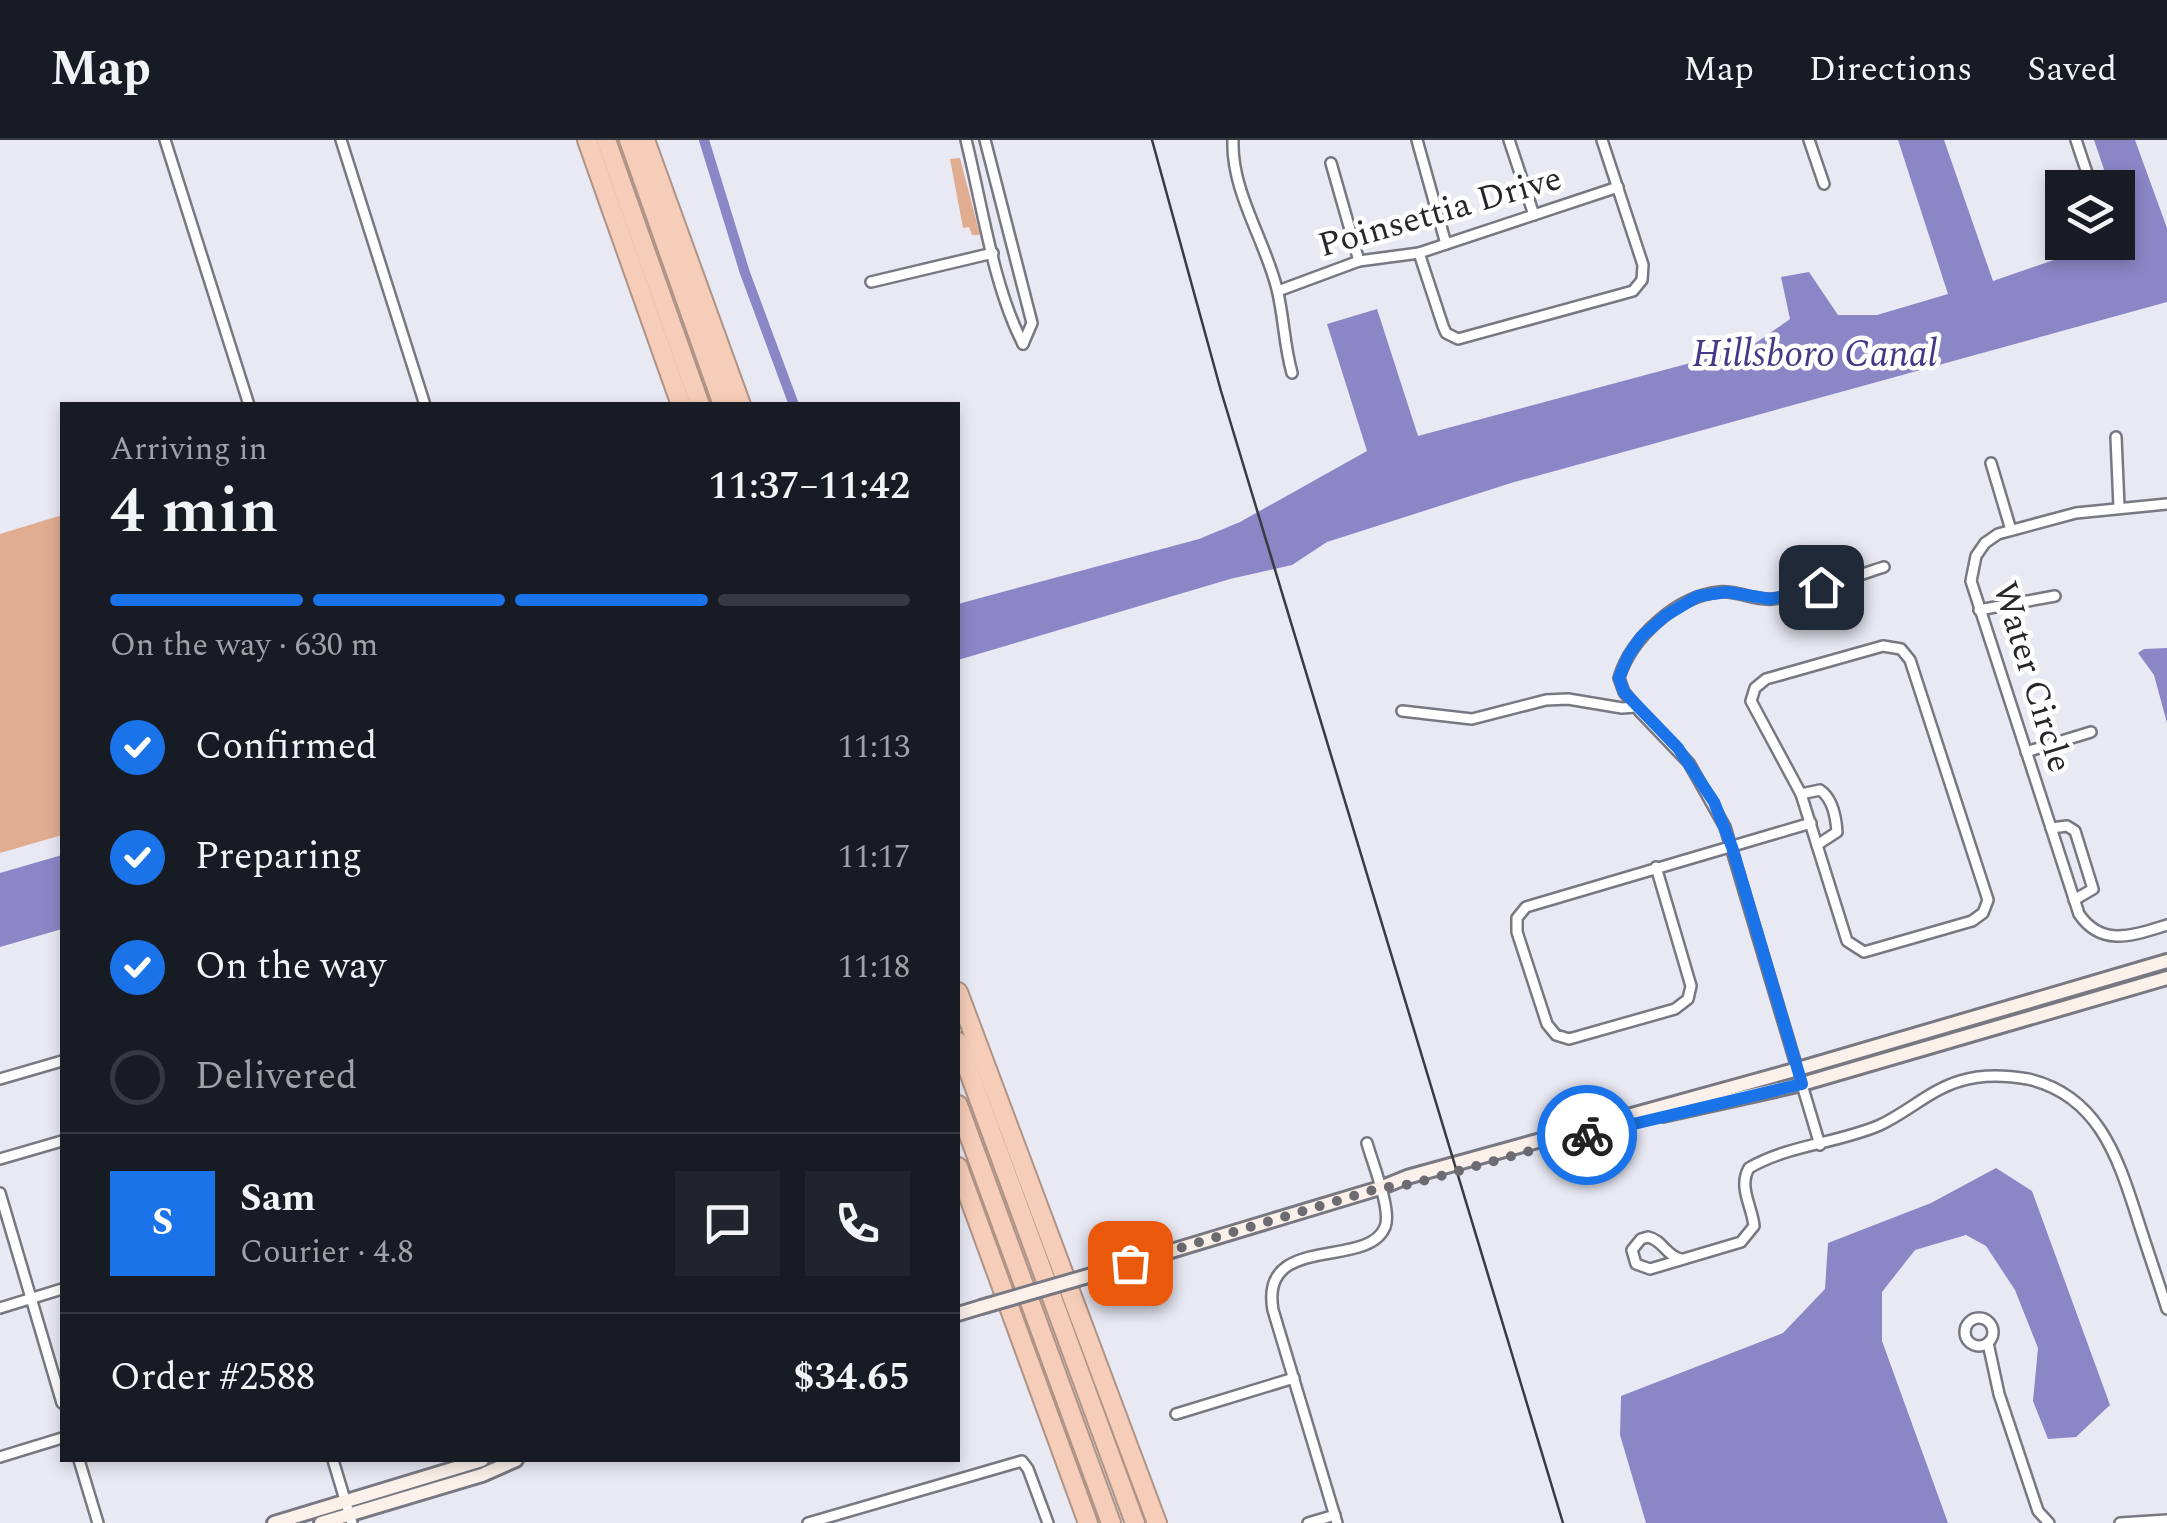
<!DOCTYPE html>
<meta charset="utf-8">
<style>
body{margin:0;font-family:Spectral,serif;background:#20242c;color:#f1f3f6;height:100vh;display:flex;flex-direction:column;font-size:38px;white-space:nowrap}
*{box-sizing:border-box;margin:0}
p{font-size:32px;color:#9ea1a6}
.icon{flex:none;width:55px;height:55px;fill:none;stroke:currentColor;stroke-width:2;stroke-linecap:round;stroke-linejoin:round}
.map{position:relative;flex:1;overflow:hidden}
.panel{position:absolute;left:60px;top:262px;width:900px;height:1060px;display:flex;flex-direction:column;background:#171b24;border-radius:0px;box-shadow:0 5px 15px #0003}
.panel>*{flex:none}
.tools{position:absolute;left:2045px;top:30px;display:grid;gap:20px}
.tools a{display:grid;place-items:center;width:90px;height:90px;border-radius:0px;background:#171b24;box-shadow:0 5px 15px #0003;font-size:50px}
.pin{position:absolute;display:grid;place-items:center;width:85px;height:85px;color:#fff;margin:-42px;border-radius:20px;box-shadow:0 5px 15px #0006}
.courier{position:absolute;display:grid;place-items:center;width:100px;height:100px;margin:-50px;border:8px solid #1a73e8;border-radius:50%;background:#fff;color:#222;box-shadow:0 2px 12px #0007}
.overview em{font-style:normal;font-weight:600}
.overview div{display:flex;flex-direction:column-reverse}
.overview{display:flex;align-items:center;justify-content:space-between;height:170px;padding:0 50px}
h1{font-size:65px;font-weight:600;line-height:75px}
.bar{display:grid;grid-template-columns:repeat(4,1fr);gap:15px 10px;align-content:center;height:120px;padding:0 50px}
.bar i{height:12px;border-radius:8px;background:#363941}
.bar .on{background:#1a73e8}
.bar p{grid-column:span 4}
.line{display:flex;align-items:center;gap:25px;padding:0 50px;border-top:2px solid #363941}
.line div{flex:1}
.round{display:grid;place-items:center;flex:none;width:105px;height:105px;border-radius:0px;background:#20242c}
ol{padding:0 50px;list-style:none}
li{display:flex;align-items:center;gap:30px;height:110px}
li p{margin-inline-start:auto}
li .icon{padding:10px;border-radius:50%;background:#1a73e8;color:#fff;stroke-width:4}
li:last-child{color:#9ea1a6}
li i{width:55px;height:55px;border:5px solid #363941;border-radius:50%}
header{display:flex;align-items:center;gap:60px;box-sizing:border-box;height:140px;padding:0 50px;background:#171b24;border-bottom:2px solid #363941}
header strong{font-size:48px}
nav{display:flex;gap:55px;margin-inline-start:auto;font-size:35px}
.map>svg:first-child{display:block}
</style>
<header>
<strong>Map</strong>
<nav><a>Map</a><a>Directions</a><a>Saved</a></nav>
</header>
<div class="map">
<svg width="2167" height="1383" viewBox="0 0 2167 1383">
<rect width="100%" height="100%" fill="#e9e9f4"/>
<g fill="#e1ad90">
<path d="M960 18 980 95H972L969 87 963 88 950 19Z"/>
<path d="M62 375V695L0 713V394Z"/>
</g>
<g fill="#8b86c6">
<path d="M1898 0H1944L1993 141 2103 103 2118 102V97L2126 94 2118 70V48L2110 47 2094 0H2135L2167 88V162L1511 343 1327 402 1292 425 1230 439 958 520V464L1199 399 1240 382 1367 311 1327 184 1377 169 1418 296 1750 207 1790 179 1781 137 1809 132 1838 175H1877L1948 154Z"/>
<path d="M2167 508V583L2154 535 2138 513 2144 509Z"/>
<path d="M62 715V789L0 807V733Z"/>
<path d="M1996 1028 2032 1051 2110 1265 2076 1297 2048 1299 2033 1261 2038 1208 2015 1150 1986 1106 1966 1095 1915 1110 1882 1152V1201L1948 1383H1646L1620 1295 1621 1256 1783 1193 1825 1149 1828 1103 1931 1063Z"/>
</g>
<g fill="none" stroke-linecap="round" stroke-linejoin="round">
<path stroke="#8b86c6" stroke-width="10" d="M704 0 745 133 794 265"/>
<g stroke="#787882" stroke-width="14">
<g id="minor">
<path d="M165 0 249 265"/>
<path d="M341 0 425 265"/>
<path d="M966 0C982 64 993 146 1023 204"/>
<path d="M985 0 1032 183 1023 204"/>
<path d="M1233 0C1231 51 1265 100 1277 149 1284 177 1284 205 1292 233"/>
<path d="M1417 0 1446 104"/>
<path d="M1509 0 1534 75"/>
<path d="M1809 0 1824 44"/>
<path d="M2076 0 2092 48"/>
<path d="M1331 23 1359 121"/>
<path d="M1419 113 1443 186 1446 193 1458 199 1633 151 1642 140 1643 125 1602 0"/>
<path d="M871 142 993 113"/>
<path d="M1278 151 1359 121 1419 113 1618 47"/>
<path d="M2116 297 2119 367"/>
<path d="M1991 323 2011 390"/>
<path d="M2167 364 2076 373 1998 394 1985 403 1976 416 1971 441 2079 774C2102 808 2134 795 2167 785"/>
<path d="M1979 470 2055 456"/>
<path d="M1883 506 1901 509 1910 520 1988 760 1983 773 1972 781 1864 812 1847 801 1801 654 1751 561 1755 548 1766 539Z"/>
<path d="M1402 571 1472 579 1546 560 1568 559 1622 568 1636 567"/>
<path d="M2026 612 2091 592"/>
<path d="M1801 654 1820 650C1832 658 1836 677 1837 692L1817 705"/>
<path d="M2051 688 2067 686 2075 691 2093 749 2074 760"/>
<path d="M1656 727 1691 846 1688 859 1675 869 1569 899 1556 895 1547 884 1517 792V778L1526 767 1811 683"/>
<path d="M0 939 62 921"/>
<path d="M1820 1005 1725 687 1689 623 1641 573 1624 552 1619 538C1631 498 1677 456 1719 452 1738 450 1754 461 1772 459 1810 455 1848 438 1884 427"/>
<path d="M0 1019 62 1001"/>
<path d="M0 1053 62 1263"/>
<path d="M1681 1119C1666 1116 1663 1100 1648 1097L1641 1099 1632 1110 1636 1124 1650 1129 1741 1102 1754 1086C1752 1066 1738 1047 1749 1028 1788 1005 1839 1003 1880 985 1908 972 1930 950 1960 941 1982 934 2005 935 2028 939 2097 955 2117 1015 2136 1074 2146 1106 2157 1137 2167 1169"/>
<path d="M0 1168 62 1149"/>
<circle cx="1979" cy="1192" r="14"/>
<path d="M1988 1203 1999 1254 2038 1371 2049 1383"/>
<path d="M1176 1274 1294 1238"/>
<path d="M0 1317 62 1298"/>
<path d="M79 1320 98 1383"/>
<path d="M333 1320 352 1383"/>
<path d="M808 1383 1022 1321 1028 1329 1048 1383"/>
<path d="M1308 1383 1335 1375"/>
<path d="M1337 1383 1273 1170C1259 1092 1368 1130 1385 1087 1392 1070 1372 1022 1367 1003"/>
<path d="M2120 1383 2167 1380"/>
</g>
</g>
<g stroke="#787882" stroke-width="18">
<g id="secondary">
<path d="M1663 975 1802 944 2167 838"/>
<path d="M1095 1134 1380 1048 1407 1037 1798 929 2167 821"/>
<path d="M958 1174 981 1167"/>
<path d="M274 1383 482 1320"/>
<path d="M321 1383 482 1335 516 1320"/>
</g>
</g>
<g stroke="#ae9387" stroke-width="22">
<g id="motorway">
<path d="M587 0 681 265"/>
<path d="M606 0 700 265"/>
<path d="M629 0 723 265"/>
<path d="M645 0 741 265"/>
<path d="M958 852 1157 1383"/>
<path d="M958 902 1135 1383"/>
<path d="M958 965 1111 1383"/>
<path d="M958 1027 1088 1383"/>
</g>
</g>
<use href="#minor" stroke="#fff" stroke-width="9"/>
<use href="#secondary" stroke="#fcf0ea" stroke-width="12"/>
<use href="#motorway" stroke="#f6cdb8" stroke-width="18"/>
<path stroke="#3b3b40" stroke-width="2.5" d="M1152 0 1221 251 1563 1383"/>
<g stroke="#787882" stroke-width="18" stroke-linecap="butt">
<path id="secondary-bridge" d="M981 1167 1095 1134"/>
</g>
<use href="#secondary-bridge" stroke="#fcf0ea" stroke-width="12"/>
</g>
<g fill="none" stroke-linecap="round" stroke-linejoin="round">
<path stroke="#6b6b71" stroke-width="10" stroke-dasharray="0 18" d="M1130 1123 1380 1048 1412 1044 1587 995"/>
<path stroke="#1a73e8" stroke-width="12" d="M1587 995 1802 944 1732 707 1714 662 1678 608 1624 552 1619 538 1628 516 1641 497 1665 476 1698 456 1727 452 1771 459 1821 447"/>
</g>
<g text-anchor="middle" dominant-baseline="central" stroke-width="9" stroke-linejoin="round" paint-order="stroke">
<g font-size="35" fill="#27272b" stroke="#fff">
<text transform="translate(1440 72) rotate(-16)">Poinsettia Drive</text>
<text transform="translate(2032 537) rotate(73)">Water Circle</text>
</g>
<g font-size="38" font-style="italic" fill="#453886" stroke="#fff">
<text x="1815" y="215">Hillsboro Canal</text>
</g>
</g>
</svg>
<div class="tools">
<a><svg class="icon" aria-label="layers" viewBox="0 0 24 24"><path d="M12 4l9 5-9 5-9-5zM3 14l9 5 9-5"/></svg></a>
</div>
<div class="pin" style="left:1130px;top:1123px;background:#ea580c"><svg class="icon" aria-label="bag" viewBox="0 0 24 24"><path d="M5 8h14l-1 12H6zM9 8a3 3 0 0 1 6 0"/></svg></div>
<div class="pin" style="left:1821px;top:447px;background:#1f2937"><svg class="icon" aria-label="home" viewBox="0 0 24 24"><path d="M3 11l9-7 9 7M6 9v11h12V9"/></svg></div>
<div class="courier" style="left:1587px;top:995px"><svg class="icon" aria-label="bike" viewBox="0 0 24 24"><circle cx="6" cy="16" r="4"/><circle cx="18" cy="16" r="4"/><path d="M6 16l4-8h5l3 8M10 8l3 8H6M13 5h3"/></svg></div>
<section class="panel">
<div class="overview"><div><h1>4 min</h1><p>Arriving in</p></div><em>11:37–11:42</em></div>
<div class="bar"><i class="on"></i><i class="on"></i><i class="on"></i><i></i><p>On the way · 630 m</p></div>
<ol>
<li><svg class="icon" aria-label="check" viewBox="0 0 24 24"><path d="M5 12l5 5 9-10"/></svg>Confirmed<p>11:13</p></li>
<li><svg class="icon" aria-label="check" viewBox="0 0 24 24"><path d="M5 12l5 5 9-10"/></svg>Preparing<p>11:17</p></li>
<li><svg class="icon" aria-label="check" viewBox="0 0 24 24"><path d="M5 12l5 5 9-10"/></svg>On the way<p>11:18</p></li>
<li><i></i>Delivered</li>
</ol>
<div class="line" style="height:180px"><b class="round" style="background:#1a73e8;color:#fff">S</b><div><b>Sam</b><p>Courier · 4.8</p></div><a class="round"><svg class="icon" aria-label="chat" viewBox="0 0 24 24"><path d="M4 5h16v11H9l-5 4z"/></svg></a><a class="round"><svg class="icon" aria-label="phone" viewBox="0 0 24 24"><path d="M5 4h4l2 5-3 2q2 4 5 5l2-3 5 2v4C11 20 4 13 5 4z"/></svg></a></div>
<div class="line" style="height:130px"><div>Order #2588</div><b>$34.65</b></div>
</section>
</div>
